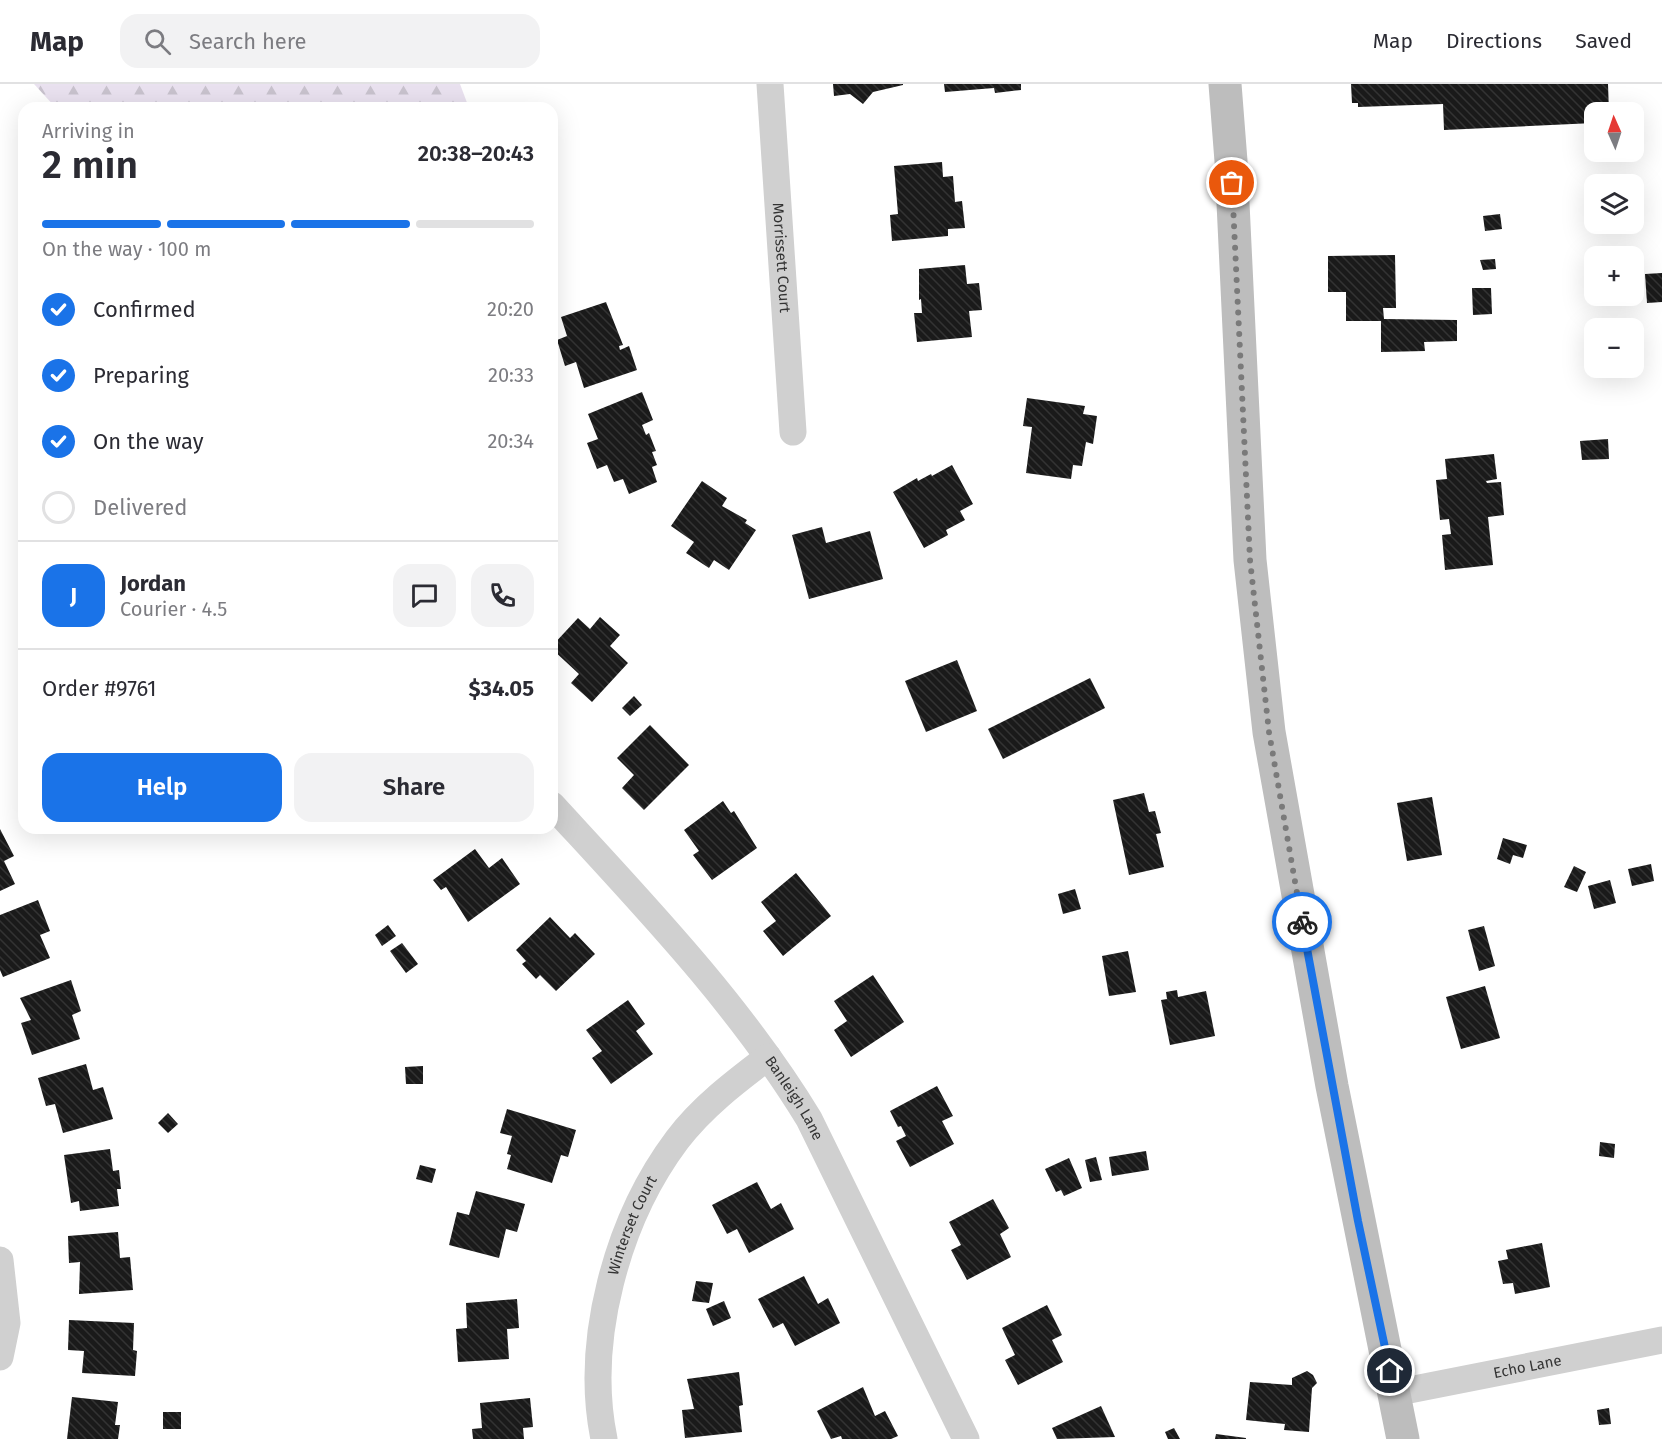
<!DOCTYPE html>
<meta charset="utf-8">
<style>
body{margin:0;font-family:"Fira Sans",sans-serif;background:#f2f2f3;color:#2b2b33;height:100vh;display:flex;flex-direction:column;font-size:22px;white-space:nowrap}
*{box-sizing:border-box;margin:0}
p{font-size:20px;color:#7c7c81}
.icon{flex:none;width:33px;height:33px;fill:none;stroke:currentColor;stroke-width:2;stroke-linecap:round;stroke-linejoin:round}
.map{position:relative;flex:1;overflow:hidden}
.panel{position:absolute;left:18px;top:18px;width:540px;height:732px;display:flex;flex-direction:column;background:#fff;border-radius:18px;box-shadow:0 6px 24px #0002}
.panel>*{flex:none}
.needle{width:39px;rotate:357deg}
.buttons{position:absolute;left:1584px;top:18px;display:grid;gap:12px}
.buttons a{display:grid;place-items:center;width:60px;height:60px;border-radius:12px;background:#fff;box-shadow:0 6px 24px #0002;font-size:30px}
.pin{position:absolute;display:grid;place-items:center;width:51px;height:51px;color:#fff;margin:-26px;border:3px solid #fff;border-radius:50%;box-shadow:0 2px 6px #0007}
.courier{position:absolute;display:grid;place-items:center;width:60px;height:60px;margin:-30px;border:4px solid #1a73e8;border-radius:50%;background:#fff;color:#222;box-shadow:0 2px 8px #0007}
.summary em{font-style:normal;font-weight:600}
.summary div{display:flex;flex-direction:column-reverse}
.summary{display:flex;align-items:center;justify-content:space-between;height:102px;padding:0 24px}
h1{font-size:39px;font-weight:600;line-height:45px}
.bar{display:grid;grid-template-columns:repeat(4,1fr);gap:9px 6px;align-content:center;height:72px;padding:0 24px}
.bar i{height:8px;border-radius:4px;background:#e1e1e2}
.bar .selected{background:#1a73e8}
.bar p{grid-column:span 4}
.line{display:flex;align-items:center;gap:15px;padding:0 24px;border-top:2px solid #e1e1e2}
.line div{flex:1}
.round{display:grid;place-items:center;flex:none;width:63px;height:63px;border-radius:18px;background:#f2f2f3}
ol{padding:0 24px;list-style:none}
li{display:flex;align-items:center;gap:18px;height:66px}
li p{margin-inline-start:auto}
li .icon{padding:6px;border-radius:50%;background:#1a73e8;color:#fff;stroke-width:4}
li:last-child{color:#7c7c81}
li i{width:33px;height:33px;border:3px solid #e1e1e2;border-radius:50%}
.primary-button{display:flex;gap:12px;margin-top:auto;padding:12px 24px}
.primary-button a{flex:1;height:69px;border-radius:18px;background:#1a73e8;color:#fff;font-size:24px;font-weight:600;line-height:69px;text-align:center}
.primary-button a+a{background:#f2f2f3;color:#2b2b33}
header{display:flex;align-items:center;gap:36px;box-sizing:border-box;height:84px;padding:0 30px;background:#fff;border-bottom:2px solid #e1e1e2}
header strong{font-size:28px}
nav{display:flex;gap:33px;margin-inline-start:auto;font-size:21px}
.search{width:420px;height:54px;background:#f2f2f3;display:flex;align-items:center;gap:15px;box-sizing:border-box;padding:0 21px;border-radius:18px;color:#7c7c81;font-size:22px}
.map>svg:first-child{display:block}
</style>
<header>
<strong>Map</strong>
<div class="search"><svg class="icon" aria-label="search" viewBox="0 0 24 24"><circle cx="10" cy="10" r="6"/><path d="M15 15l6 6"/></svg>Search here</div>
<nav><a>Map</a><a>Directions</a><a>Saved</a></nav>
</header>
<div class="map">
<svg width="1662" height="1355" viewBox="0 0 1662 1355">
<defs>
<pattern id="forest-firs" width="22" height="20" patternUnits="userSpaceOnUse" patternTransform="scale(1.5)"><rect width="22" height="20" fill="#e9e1ef"/><path d="M5 1l3.5 6h-7zM16 11l3.5 6h-7z" fill="#c8c2cd"/></pattern>
<pattern id="building-back-hatch" width="6" height="6" patternUnits="userSpaceOnUse" patternTransform="scale(1.5)"><rect width="6" height="6" fill="#1a1a1a"/><path d="M-1 5l2 2M0 0l6 6M5-1l2 2" fill="none" stroke="#333"/></pattern>
</defs>
<rect width="100%" height="100%" fill="#fff"/>
<path fill="url(#forest-firs)" d="M34 0H460L469 24H56Z"/>
<g fill="url(#building-back-hatch)">
<path d="M833 0H903V1L873 8 863 20 850 10 834 12Z"/>
<path d="M944 0H1021V6L995 9 994 4 945 8Z"/>
<path d="M1351 0H1608L1609 28H1594V39L1444 46 1443 20 1358 23V19H1352Z"/>
<path d="M942 78 943 93 953 92 955 118 962 117 965 144 948 145V152L892 157 890 131 898 130 894 82Z"/>
<path d="M1500 130 1502 145 1485 147 1483 132Z"/>
<path d="M1395 171 1396 224H1383L1384 235 1457 236V257L1424 258 1425 267 1381 268V237H1346V208H1328V172Z"/>
<path d="M1495 175 1496 185 1483 186 1480 176Z"/>
<path d="M965 181 967 200 979 199 982 226 969 227 972 253 917 258 914 229H922L921 215 919 216V185Z"/>
<path d="M1662 189V218L1647 219 1645 190Z"/>
<path d="M1472 204H1491L1492 230 1473 231Z"/>
<path d="M606 218 623 261 619 262 620 266 629 262 637 286 584 304 576 278 565 282 557 256 567 252 561 233Z"/>
<path d="M642 308 653 336 642 341 646 351 649 349 656 367 652 368 657 381 652 383 657 398 629 410 623 395 614 398 607 381 597 385 587 359 598 355 588 330Z"/>
<path d="M1027 314 1085 322 1083 330 1097 332 1093 360 1086 358 1082 382 1073 381 1071 395 1026 389 1032 343 1023 342Z"/>
<path d="M1608 355 1609 375 1582 376 1580 357Z"/>
<path d="M1494 370 1497 395 1486 397 1487 399 1501 398 1504 431 1488 433 1493 481 1445 486 1442 451 1451 450 1449 435 1440 436 1436 396 1447 395 1445 375Z"/>
<path d="M952 381 973 420 960 427 965 436 946 446 948 451 924 464 893 408 917 394 918 397 931 390 932 392Z"/>
<path d="M702 397 727 414 722 422 747 436 745 439 756 446 729 486 714 476 709 484 686 469 694 458 671 442Z"/>
<path d="M822 443 826 459 870 447 883 495 809 515 792 451Z"/>
<path d="M600 533 620 551 610 562 628 579 592 618 571 599 579 590 552 565V562L578 534 590 545Z"/>
<path d="M957 576 977 627 926 648 905 597Z"/>
<path d="M1090 594 1105 624 1003 675 988 645Z"/>
<path d="M634 612 642 621 630 632 622 624Z"/>
<path d="M650 641 689 681 644 726 622 704 634 691 617 674Z"/>
<path d="M1144 709 1149 728 1155 727 1161 749 1156 750 1164 783 1129 791 1113 716Z"/>
<path d="M1432 713 1442 771 1407 777 1397 719Z"/>
<path d="M723 717 731 729 734 727 757 764 712 796 693 771 699 767 684 746Z"/>
<path d="M0 745 14 772 4 777 15 800 0 807Z"/>
<path d="M1503 754 1527 761 1523 774 1513 771 1510 780 1497 775Z"/>
<path d="M475 765 489 784 502 774 520 800 468 838 446 803 441 806 433 796Z"/>
<path d="M1651 780 1654 797 1632 802 1628 785Z"/>
<path d="M1574 782 1586 788 1577 808 1564 803Z"/>
<path d="M796 789 831 832 783 872 763 847 776 837 761 818Z"/>
<path d="M1610 796 1616 819 1594 825 1588 802Z"/>
<path d="M1075 805 1081 825 1063 830 1058 810Z"/>
<path d="M38 816 50 847 40 851 50 874 3 893 0 886V831Z"/>
<path d="M550 833 570 854 575 849 595 870 556 907 540 891 536 895 522 880 526 877 516 866Z"/>
<path d="M388 841 396 852 382 862 375 851Z"/>
<path d="M1484 842 1495 882 1479 887 1468 846Z"/>
<path d="M402 859 418 880 406 889 390 867Z"/>
<path d="M1128 867 1136 908 1109 912 1102 872Z"/>
<path d="M873 891 904 938 851 973 834 946 847 937 834 917Z"/>
<path d="M71 896 81 927 72 931 80 955 32 971 21 939 31 936 20 914Z"/>
<path d="M1485 902 1500 954 1461 965 1446 913Z"/>
<path d="M1177 906 1178 913 1206 907 1215 952 1170 961 1161 916 1167 915 1166 908Z"/>
<path d="M628 916 645 940 636 947 653 970 611 1000 592 974 602 967 586 946Z"/>
<path d="M86 980 93 1006 103 1003 113 1035 63 1049 55 1020 46 1022 38 994Z"/>
<path d="M423 982V1000H406L405 983Z"/>
<path d="M937 1002 953 1032 942 1037 954 1060 910 1083 896 1057 906 1052 901 1042 898 1043 890 1027Z"/>
<path d="M507 1025 576 1046 568 1073 561 1071 552 1099 507 1085 511 1071 507 1070 512 1052 500 1049Z"/>
<path d="M168 1029 178 1040 168 1049 158 1039Z"/>
<path d="M1600 1058 1615 1060 1614 1074 1599 1072Z"/>
<path d="M110 1065 113 1087 119 1086 121 1105H117L119 1122 80 1127 79 1117 71 1119 64 1071Z"/>
<path d="M1146 1067 1149 1086 1112 1092 1109 1073Z"/>
<path d="M1096 1073 1102 1096 1090 1098 1085 1076Z"/>
<path d="M1069 1074 1082 1104 1064 1112 1061 1106 1056 1108 1045 1085Z"/>
<path d="M420 1081 436 1085 432 1099 416 1095Z"/>
<path d="M757 1098 771 1125 781 1119 794 1145 749 1169 737 1145 727 1150 712 1121Z"/>
<path d="M476 1107 525 1120 517 1148 506 1145 499 1174 449 1161 457 1128 469 1131Z"/>
<path d="M993 1115 1009 1144 1000 1150 1011 1173 967 1196 951 1166 961 1161 949 1138Z"/>
<path d="M118 1148 120 1174 130 1173 133 1206 79 1210 80 1178 69 1179 68 1152Z"/>
<path d="M1542 1159 1550 1203 1515 1210 1513 1199 1503 1200 1498 1177 1508 1175 1506 1166Z"/>
<path d="M804 1192 818 1220 828 1214 840 1239 795 1262 783 1239 773 1244 758 1215Z"/>
<path d="M696 1197 713 1199 709 1219 692 1217Z"/>
<path d="M517 1215 519 1244 507 1245 509 1275 458 1278 456 1245 467 1244 466 1219Z"/>
<path d="M724 1217 731 1234 713 1242 706 1225Z"/>
<path d="M1047 1221 1062 1251 1052 1256 1063 1278 1018 1301 1005 1276 1015 1271 1002 1244Z"/>
<path d="M69 1236 134 1239 133 1266 137 1267 135 1292 82 1289 84 1267 68 1266Z"/>
<path d="M1307 1287 1313 1291 1317 1299 1312 1304 1309 1348 1284 1346 1285 1340 1246 1336 1250 1298 1292 1301V1294Z"/>
<path d="M739 1288 743 1321 739 1322 742 1348 685 1354 682 1326 694 1325 687 1295Z"/>
<path d="M863 1303 875 1332 885 1327 898 1352 891 1355H842L841 1352 831 1355 817 1327Z"/>
<path d="M72 1313 118 1318 115 1341H120L118 1355H67Z"/>
<path d="M530 1314 533 1343 523 1344 524 1355H473L472 1345 482 1344 480 1319Z"/>
<path d="M1101 1322 1115 1353 1057 1355 1052 1344Z"/>
<path d="M1609 1324 1611 1340 1599 1341 1597 1326Z"/>
<rect x="163" y="1328" width="18" height="17"/>
<path d="M1174 1344 1180 1355H1168L1165 1348Z"/>
<path d="M1216 1350 1246 1354V1355H1215Z"/>
</g>
<g fill="none" stroke-linecap="round" stroke-linejoin="round">
<g stroke="#d0d0d0" stroke-width="27">
<path id="s1" d="M770 0 793 348"/>
<path id="s2" d="M552 721C642 819 740 921 809 1035L966 1355"/>
<path d="M0 1176 7 1239 0 1273"/>
<path id="s3" d="M1394 1309 1662 1256"/>
<path id="s4" d="M604 1355C584 1257 617 1136 677 1056 702 1023 735 998 768 973"/>
</g>
<path stroke="#bdbdbd" stroke-width="33" d="M1225 0 1231 77 1250 476 1269 648 1332 1002 1403 1355"/>
</g>
<g fill="none" stroke-linecap="round" stroke-linejoin="round">
<path stroke="#7a7a7a" stroke-width="6" stroke-dasharray="0 10.8" d="M1232 99 1250 476 1269 648 1302 838"/>
<path stroke="#1a73e8" stroke-width="8" d="M1302 838 1358 1137 1390 1287"/>
</g>
<g text-anchor="middle" dominant-baseline="central" stroke-width="6" stroke-linejoin="round" paint-order="stroke">
<g font-size="15" fill="#333" stroke="#fff">
<text stroke="none"><textPath href="#s1" startOffset="174">Morrissett Court</textPath></text>
<text stroke="none"><textPath href="#s2" startOffset="381">Banleigh Lane</textPath></text>
<text stroke="none"><textPath href="#s4" startOffset="219">Winterset Court</textPath></text>
<text stroke="none"><textPath href="#s3" startOffset="136">Echo Lane</textPath></text>
</g>
</g>
</svg>
<div class="buttons">
<a><svg class="needle" viewBox="-14 -14 28 28"><path d="M0-13l5 13h-10z" fill="#e53935"/><path d="M0 13l5-13h-10z" fill="#7c7c81"/></svg></a>
<a><svg class="icon" aria-label="layers" viewBox="0 0 24 24"><path d="M12 4l9 5-9 5-9-5zM3 14l9 5 9-5"/></svg></a>
<a>+</a>
<a>−</a>
</div>
<div class="pin" style="left:1232px;top:99px;background:#ea580c"><svg class="icon" aria-label="bag" viewBox="0 0 24 24"><path d="M5 8h14l-1 12H6zM9 8a3 3 0 0 1 6 0"/></svg></div>
<div class="pin" style="left:1390px;top:1287px;background:#1f2937"><svg class="icon" aria-label="home" viewBox="0 0 24 24"><path d="M3 11l9-7 9 7M6 9v11h12V9"/></svg></div>
<div class="courier" style="left:1302px;top:838px"><svg class="icon" aria-label="bike" viewBox="0 0 24 24"><circle cx="6" cy="16" r="4"/><circle cx="18" cy="16" r="4"/><path d="M6 16l4-8h5l3 8M10 8l3 8H6M13 5h3"/></svg></div>
<section class="panel">
<div class="summary"><div><h1>2 min</h1><p>Arriving in</p></div><em>20:38–20:43</em></div>
<div class="bar"><i class="selected"></i><i class="selected"></i><i class="selected"></i><i></i><p>On the way · 100 m</p></div>
<ol>
<li><svg class="icon" aria-label="check" viewBox="0 0 24 24"><path d="M5 12l5 5 9-10"/></svg>Confirmed<p>20:20</p></li>
<li><svg class="icon" aria-label="check" viewBox="0 0 24 24"><path d="M5 12l5 5 9-10"/></svg>Preparing<p>20:33</p></li>
<li><svg class="icon" aria-label="check" viewBox="0 0 24 24"><path d="M5 12l5 5 9-10"/></svg>On the way<p>20:34</p></li>
<li><i></i>Delivered</li>
</ol>
<div class="line" style="height:108px"><b class="round" style="background:#1a73e8;color:#fff">J</b><div><b>Jordan</b><p>Courier · 4.5</p></div><a class="round"><svg class="icon" aria-label="chat" viewBox="0 0 24 24"><path d="M4 5h16v11H9l-5 4z"/></svg></a><a class="round"><svg class="icon" aria-label="phone" viewBox="0 0 24 24"><path d="M5 4h4l2 5-3 2q2 4 5 5l2-3 5 2v4C11 20 4 13 5 4z"/></svg></a></div>
<div class="line" style="height:78px"><div>Order #9761</div><b>$34.05</b></div>
<div class="primary-button"><a>Help</a><a>Share</a></div>
</section>
</div>
